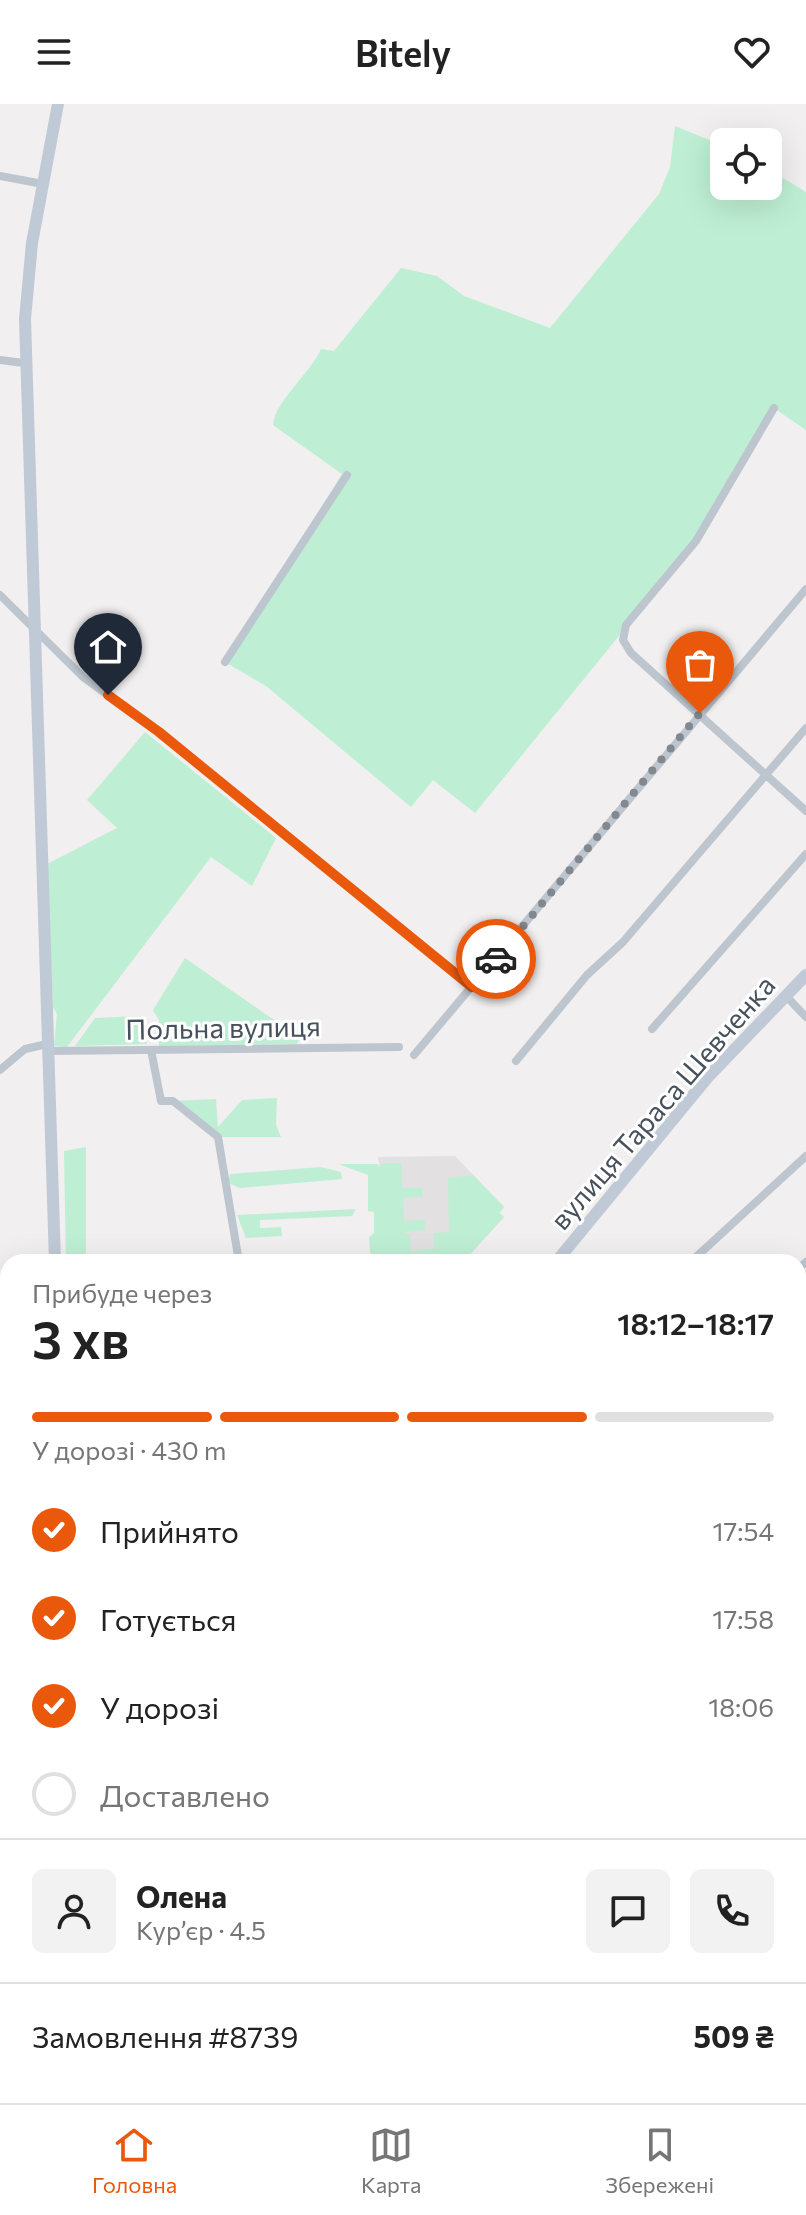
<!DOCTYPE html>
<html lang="uk">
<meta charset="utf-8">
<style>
body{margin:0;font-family:Commissioner,sans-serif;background:#f2f2f2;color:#222;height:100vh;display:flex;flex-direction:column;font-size:30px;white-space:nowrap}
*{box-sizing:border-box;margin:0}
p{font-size:26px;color:#767676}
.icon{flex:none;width:44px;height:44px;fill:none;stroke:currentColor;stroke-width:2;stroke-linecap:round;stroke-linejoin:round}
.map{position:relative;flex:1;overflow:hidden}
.drawer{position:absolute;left:0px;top:1150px;width:806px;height:850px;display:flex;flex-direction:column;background:#fff;border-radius:24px 24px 0 0;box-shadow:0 8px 32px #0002}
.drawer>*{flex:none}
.buttons{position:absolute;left:710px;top:24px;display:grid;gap:16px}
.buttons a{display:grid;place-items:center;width:72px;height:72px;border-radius:12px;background:#fff;box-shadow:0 8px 32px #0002;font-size:40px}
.pin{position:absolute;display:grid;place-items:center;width:68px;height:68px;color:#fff;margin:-82px -34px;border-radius:50% 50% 50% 0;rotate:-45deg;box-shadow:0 0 8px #0007}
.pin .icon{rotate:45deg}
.courier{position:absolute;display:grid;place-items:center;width:80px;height:80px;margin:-40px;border:6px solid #ea580c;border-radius:50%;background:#fff;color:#222;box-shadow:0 2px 10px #0007}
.summary em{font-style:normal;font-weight:600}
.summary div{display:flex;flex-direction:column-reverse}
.summary{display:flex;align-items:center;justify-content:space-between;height:136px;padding:0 32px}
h1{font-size:52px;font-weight:600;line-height:60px}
.bar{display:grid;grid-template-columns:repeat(4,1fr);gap:12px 8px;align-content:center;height:96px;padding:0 32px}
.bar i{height:10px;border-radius:6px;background:#e0e0e0}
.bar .active{background:#ea580c}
.bar p{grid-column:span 4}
.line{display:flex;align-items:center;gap:20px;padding:0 32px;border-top:2px solid #e0e0e0}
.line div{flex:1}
.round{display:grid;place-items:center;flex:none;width:84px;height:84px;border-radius:12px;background:#f2f2f2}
ol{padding:0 32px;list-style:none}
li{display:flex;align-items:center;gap:24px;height:88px}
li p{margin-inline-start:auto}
li .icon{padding:8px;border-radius:50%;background:#ea580c;color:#fff;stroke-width:4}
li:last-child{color:#767676}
li i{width:44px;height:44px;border:4px solid #e0e0e0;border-radius:50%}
header{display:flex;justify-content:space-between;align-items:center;height:104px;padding:0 32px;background:#fff;font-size:36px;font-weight:600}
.tab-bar{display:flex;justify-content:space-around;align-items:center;height:112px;border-top:2px solid #e0e0e0;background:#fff;font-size:22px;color:#767676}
.tab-bar a{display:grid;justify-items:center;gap:4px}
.tab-bar .active{color:#ea580c}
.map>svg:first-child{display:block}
</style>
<header><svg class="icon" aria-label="menu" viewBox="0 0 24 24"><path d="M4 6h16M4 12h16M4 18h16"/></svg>Bitely<svg class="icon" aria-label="heart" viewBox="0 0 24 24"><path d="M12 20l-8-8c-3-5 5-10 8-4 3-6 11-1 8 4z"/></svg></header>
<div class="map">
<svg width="806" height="1999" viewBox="0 0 806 1999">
<rect width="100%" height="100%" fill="#f1efef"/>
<path fill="#e2e0e1" d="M455 1052 504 1103 499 1109 504 1113 463 1158H395L378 1053Z"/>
<g fill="#beefd4">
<path d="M675 22 724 42V82H768V65L806 88V326L775 305 696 437 475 709 433 676 411 703 266 582 225 558 342 370 273 321C275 297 310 270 321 245L334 247 401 164 437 172 464 192 550 224 659 90 670 63Z"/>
<path d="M145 628 276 734 252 782 211 753 67 943 54 942 57 910 53 903 47 760 117 724 87 696Z"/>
<path d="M185 854 300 934 297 940 159 942V916L153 906Z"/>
<path d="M139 912 144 916 147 940 75 942 95 914Z"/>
<path d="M277 994 276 1021 281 1033H218L173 997 216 995 218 1023 242 996Z"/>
<path d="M86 1043V1158H66L64 1047Z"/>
<path d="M383 1059H401L402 1084H423V1093L403 1094 404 1117 425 1116V1126L404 1128 410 1131 411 1147 434 1145V1129L449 1128 448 1074 473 1071 504 1103 499 1109 504 1113 463 1158H371L369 1133 374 1129V1108L368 1107V1071L338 1060H378L379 1063Z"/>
<path d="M321 1063 341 1068 342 1075 240 1084 228 1079 230 1070Z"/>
<path d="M356 1105 352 1112 260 1116V1124L281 1123 282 1132 246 1134 237 1111Z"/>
<path d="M806 1255V1730L798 1738V1264Z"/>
<path d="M153 1992H407L393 1999H170Z"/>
</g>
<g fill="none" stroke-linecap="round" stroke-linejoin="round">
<g stroke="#8bd1eb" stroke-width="14">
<path d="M798 1704 806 1697"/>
<path d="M436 1999 445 1992"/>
</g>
<g stroke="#bdc5ce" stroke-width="8">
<path d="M0 72 43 80"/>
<path d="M0 256 24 259"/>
<path d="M774 304 696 437 626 521 623 536 631 549 806 707"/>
<path d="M0 491 83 573 159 628 472 883"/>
<path d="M225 558 347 371"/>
<path d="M785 891 806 913"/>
<path d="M652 925 806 750"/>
<path d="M151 946 161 997H173L218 1033 239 1158"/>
<path d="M48 947 399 943"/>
<path d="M414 951 806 485"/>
<path d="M516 957 587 871 623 838 806 624"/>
<path d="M0 966 25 945 47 940"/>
<path d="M696 1153 806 1052"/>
<path d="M798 1165 806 1158"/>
<path d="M798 1539 806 1547"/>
<path d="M0 1732 8 1741"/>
<path d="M0 1776 8 1784"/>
<path d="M0 1916 8 1932"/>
<path d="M798 1956 806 1950"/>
<path d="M66 1992 79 1999"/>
<path d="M563 1999 569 1992"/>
<path d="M732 1999 741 1992"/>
</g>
<g stroke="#c0c9d6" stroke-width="12">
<path d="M55 1158 25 215 32 139 58 0"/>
<path d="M556 1158 708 973 806 871"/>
<path d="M0 1680 8 1670"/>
</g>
</g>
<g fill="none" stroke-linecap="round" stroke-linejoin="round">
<path stroke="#82888f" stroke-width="8" stroke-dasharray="0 14.4" d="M496 855 700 609"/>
<path stroke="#ea580c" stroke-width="10" d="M108 591 159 628 472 883 496 855"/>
</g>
<g text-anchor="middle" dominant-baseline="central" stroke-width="6" stroke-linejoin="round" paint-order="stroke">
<g font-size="28" fill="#47515c" stroke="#fff">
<text transform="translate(223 923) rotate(-1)">Польна вулиця</text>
<text transform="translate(662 998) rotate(-49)">вулиця Тараса Шевченка</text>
</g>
</g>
</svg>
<div class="buttons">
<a><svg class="icon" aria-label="locate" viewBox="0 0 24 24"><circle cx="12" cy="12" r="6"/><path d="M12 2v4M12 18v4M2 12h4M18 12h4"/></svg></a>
</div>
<div class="pin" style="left:700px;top:609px;background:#ea580c"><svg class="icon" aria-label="bag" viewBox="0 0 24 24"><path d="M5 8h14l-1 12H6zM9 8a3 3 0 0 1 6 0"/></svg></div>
<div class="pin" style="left:108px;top:591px;background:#1f2937"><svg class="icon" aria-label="home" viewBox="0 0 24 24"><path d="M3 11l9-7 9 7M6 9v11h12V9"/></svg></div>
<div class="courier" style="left:496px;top:855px"><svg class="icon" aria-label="car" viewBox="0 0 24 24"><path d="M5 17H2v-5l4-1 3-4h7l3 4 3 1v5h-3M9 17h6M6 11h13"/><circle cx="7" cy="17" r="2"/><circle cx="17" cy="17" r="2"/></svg></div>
<section class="drawer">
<div class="summary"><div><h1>3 хв</h1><p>Прибуде через</p></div><em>18:12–18:17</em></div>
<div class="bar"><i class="active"></i><i class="active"></i><i class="active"></i><i></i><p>У дорозі · 430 m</p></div>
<ol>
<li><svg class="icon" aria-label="check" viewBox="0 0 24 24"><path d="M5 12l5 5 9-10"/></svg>Прийнято<p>17:54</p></li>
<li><svg class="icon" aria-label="check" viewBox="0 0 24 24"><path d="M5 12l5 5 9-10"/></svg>Готується<p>17:58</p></li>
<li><svg class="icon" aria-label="check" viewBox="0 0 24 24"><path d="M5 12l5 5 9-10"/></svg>У дорозі<p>18:06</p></li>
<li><i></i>Доставлено</li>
</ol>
<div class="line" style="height:144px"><a class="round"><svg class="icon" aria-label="person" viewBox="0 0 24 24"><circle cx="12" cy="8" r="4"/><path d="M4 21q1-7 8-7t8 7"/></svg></a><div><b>Олена</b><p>Кур’єр · 4.5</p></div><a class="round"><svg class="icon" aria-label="chat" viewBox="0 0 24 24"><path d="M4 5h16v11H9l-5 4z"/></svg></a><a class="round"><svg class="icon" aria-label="phone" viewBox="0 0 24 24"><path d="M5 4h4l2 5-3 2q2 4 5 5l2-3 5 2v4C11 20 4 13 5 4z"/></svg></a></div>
<div class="line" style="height:104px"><div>Замовлення #8739</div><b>509 ₴</b></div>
</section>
</div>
<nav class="tab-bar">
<a class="active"><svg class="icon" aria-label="home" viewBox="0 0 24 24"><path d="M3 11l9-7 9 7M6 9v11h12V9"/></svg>Головна</a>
<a><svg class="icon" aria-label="map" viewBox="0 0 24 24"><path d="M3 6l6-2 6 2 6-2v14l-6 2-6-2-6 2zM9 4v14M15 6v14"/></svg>Карта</a>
<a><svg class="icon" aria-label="saved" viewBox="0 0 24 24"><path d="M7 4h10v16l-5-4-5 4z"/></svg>Збережені</a>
</nav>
